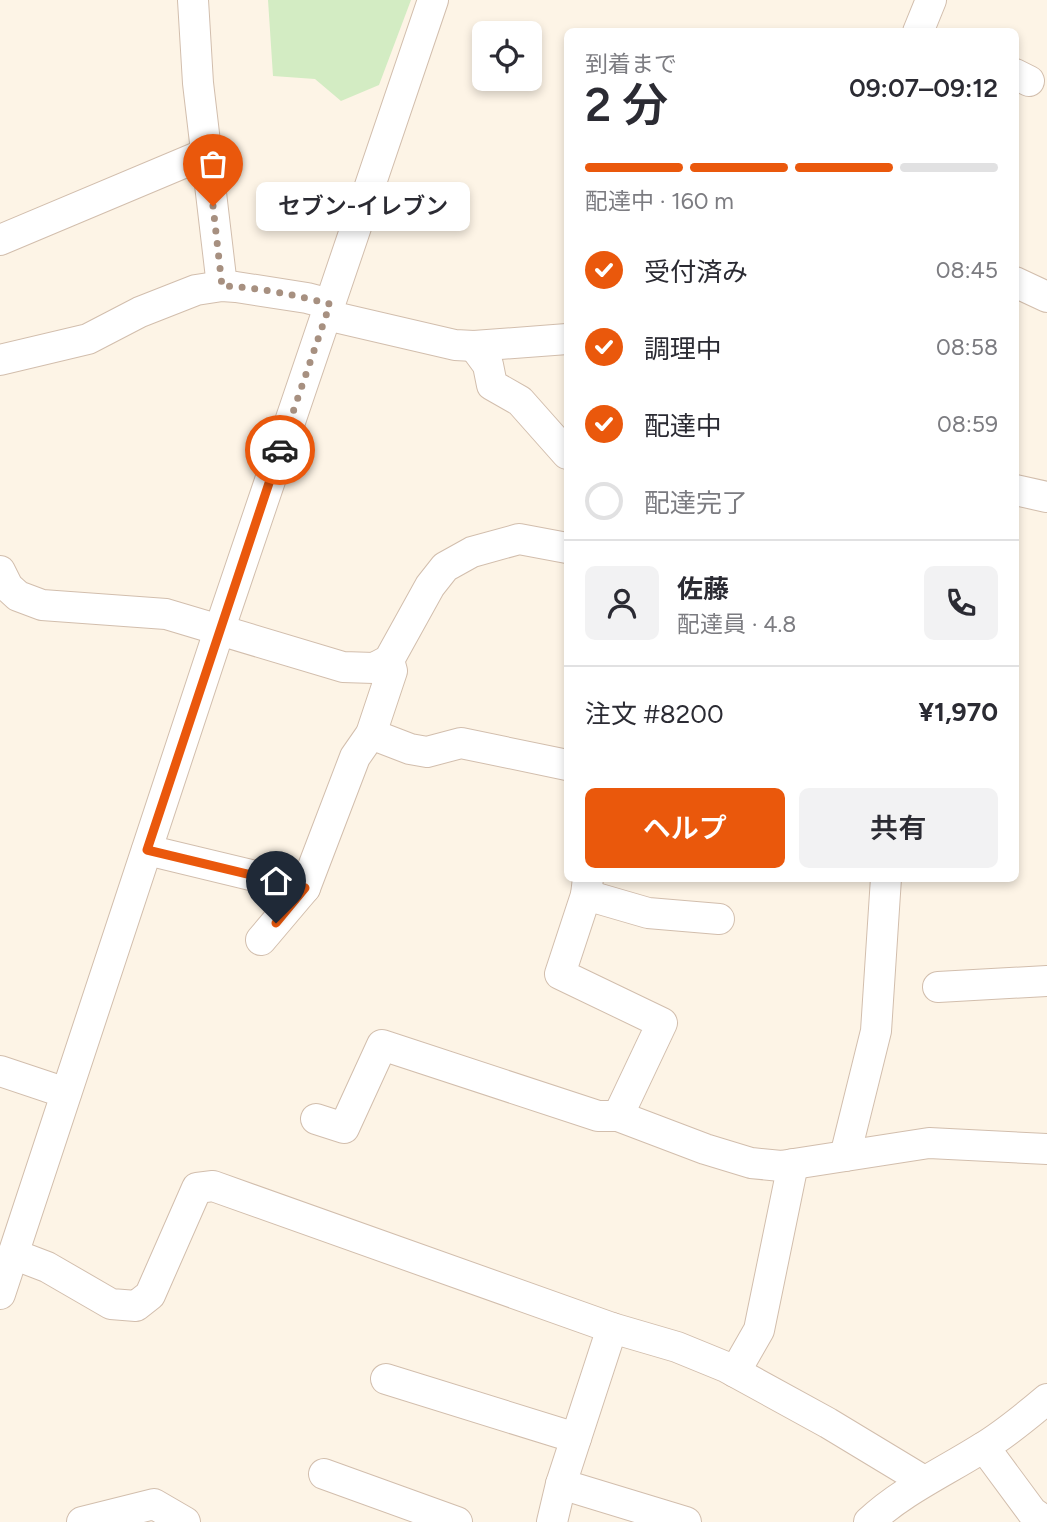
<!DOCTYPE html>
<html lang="ja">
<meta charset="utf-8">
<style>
body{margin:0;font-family:Figtree,"Noto Sans JP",sans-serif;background:#f2f2f3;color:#2b2b33;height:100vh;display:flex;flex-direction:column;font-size:26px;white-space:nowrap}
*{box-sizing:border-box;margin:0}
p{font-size:23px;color:#7c7c81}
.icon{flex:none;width:38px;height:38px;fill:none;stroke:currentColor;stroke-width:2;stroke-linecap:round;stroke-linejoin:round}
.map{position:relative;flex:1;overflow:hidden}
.side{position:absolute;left:564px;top:28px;width:455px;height:854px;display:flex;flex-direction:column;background:#fff;border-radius:10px;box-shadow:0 4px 10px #0003}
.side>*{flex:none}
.fabs{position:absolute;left:472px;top:21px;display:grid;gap:14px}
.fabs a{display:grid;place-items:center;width:70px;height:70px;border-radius:10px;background:#fff;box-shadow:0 4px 10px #0003;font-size:35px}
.pin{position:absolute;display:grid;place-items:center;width:60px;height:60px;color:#fff;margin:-72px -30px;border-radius:50% 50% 50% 0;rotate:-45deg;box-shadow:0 0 7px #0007}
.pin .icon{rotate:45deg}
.courier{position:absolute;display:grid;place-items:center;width:70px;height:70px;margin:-35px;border:5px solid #ea580c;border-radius:50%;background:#fff;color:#222;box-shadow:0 2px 9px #0007}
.bubble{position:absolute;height:49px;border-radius:10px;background:#fff;box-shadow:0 4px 10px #0003;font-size:23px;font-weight:600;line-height:49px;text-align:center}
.head em{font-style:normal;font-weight:600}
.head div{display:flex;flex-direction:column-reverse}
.head{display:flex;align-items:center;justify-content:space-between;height:119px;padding:0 21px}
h1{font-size:46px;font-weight:600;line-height:52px}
.bar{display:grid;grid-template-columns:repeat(4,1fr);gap:10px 7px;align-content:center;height:84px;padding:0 21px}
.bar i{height:9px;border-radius:5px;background:#e1e1e2}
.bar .active{background:#ea580c}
.bar p{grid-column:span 4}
.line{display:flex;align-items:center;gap:18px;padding:0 21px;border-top:2px solid #e1e1e2}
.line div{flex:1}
.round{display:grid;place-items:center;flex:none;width:74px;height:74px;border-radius:10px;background:#f2f2f3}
ol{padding:0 21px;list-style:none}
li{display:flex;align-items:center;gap:21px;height:77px}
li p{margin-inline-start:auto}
li .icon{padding:7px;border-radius:50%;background:#ea580c;color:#fff;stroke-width:4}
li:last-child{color:#7c7c81}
li i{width:38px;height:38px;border:4px solid #e1e1e2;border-radius:50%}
.action{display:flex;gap:14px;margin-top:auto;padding:14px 21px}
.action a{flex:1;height:80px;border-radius:10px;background:#ea580c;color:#fff;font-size:28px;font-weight:600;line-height:80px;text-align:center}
.action a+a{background:#f2f2f3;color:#2b2b33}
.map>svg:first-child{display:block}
</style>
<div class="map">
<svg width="1047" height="1522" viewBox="0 0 1047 1522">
<rect width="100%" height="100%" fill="#fdf4e6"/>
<path fill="#d3ecc3" d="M268 0H411L379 85 341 101 315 79 273 76Z"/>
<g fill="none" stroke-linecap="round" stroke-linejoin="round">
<g stroke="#d2bead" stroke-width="32">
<g id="minor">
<path d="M193 0 198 83 222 286"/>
<path d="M918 32 931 0"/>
<path d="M1015 74 1029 81"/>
<path d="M0 240 207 153"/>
<path d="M1015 282 1047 297"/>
<path d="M326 315 455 345 474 346 567 339"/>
<path d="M474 346 488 365 492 385 520 401 567 454"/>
<path d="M0 360 88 339 140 312 196 290 222 286 236 287 307 298 330 304"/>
<path d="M1015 490 1047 497"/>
<path d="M0 571 8 587 18 596 42 605 166 614 343 667 374 668 389 660 430 586 445 567 472 552 519 539 567 548"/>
<path d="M371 734 410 749 427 752 461 743 567 765"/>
<path d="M147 850 305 888"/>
<path d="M588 878 586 895 560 974 662 1023 618 1116"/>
<path d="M586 895 648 913 719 919"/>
<path d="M261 940 305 888 355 757 371 734 392 671 389 660"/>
<path d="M938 987 1047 981"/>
<path d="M0 1071 66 1093"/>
<path d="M316 1119 344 1128 382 1045 598 1116H618L705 1149 751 1163 781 1166 929 1143 1047 1149"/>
<path d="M845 1156 876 1031 886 878"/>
<path d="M13 1254 47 1267 111 1304 136 1306 150 1295 197 1188 213 1186 612 1328 677 1347 726 1367 828 1423 924 1481"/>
<path d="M0 1294 219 631 433 0"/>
<path d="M735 1372 759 1330 793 1164"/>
<path d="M386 1379 576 1438"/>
<path d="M984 1447 1032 1512 1046 1522"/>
<path d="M324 1474 457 1522"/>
<path d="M561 1484 686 1522"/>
<path d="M82 1522 154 1504 185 1522"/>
<path d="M552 1522 561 1484 612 1328"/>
<path d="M869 1522C902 1491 944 1472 982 1448 1004 1435 1028 1415 1047 1399"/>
</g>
</g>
<use href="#minor" stroke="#fff" stroke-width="30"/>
</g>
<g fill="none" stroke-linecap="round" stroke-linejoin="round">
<path stroke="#a79080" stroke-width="7" stroke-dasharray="0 12.6" d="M213 206 222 286C256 287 296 295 330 304L280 450"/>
<path stroke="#ea580c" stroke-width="9" d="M276 923 305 888 147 850 280 450"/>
</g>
</svg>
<div class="fabs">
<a><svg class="icon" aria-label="locate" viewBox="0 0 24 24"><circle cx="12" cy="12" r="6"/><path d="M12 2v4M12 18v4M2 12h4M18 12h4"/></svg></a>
</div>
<div class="pin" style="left:213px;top:206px;background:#ea580c"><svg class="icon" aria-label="bag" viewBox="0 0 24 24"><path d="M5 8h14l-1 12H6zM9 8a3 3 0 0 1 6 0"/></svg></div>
<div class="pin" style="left:276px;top:923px;background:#1f2937"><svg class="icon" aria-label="home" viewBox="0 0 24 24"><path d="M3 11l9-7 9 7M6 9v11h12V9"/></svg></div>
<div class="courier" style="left:280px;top:450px"><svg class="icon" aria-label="car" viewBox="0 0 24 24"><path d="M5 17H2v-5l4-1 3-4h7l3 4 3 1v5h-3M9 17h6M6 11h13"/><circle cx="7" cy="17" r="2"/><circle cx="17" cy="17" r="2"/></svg></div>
<div class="bubble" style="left:256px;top:182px;width:214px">セブン-イレブン</div>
<section class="side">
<div class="head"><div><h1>2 分</h1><p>到着まで</p></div><em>09:07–09:12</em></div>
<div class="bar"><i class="active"></i><i class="active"></i><i class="active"></i><i></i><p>配達中 · 160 m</p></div>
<ol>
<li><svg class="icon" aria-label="check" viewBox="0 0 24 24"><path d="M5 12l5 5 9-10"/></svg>受付済み<p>08:45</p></li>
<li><svg class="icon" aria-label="check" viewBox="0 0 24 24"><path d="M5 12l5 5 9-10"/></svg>調理中<p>08:58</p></li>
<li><svg class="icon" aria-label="check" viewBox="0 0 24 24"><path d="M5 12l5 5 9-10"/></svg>配達中<p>08:59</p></li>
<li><i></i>配達完了</li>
</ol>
<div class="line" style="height:126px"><a class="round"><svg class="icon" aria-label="person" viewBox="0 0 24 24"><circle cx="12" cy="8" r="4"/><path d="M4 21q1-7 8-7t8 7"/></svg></a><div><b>佐藤</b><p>配達員 · 4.8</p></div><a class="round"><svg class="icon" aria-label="phone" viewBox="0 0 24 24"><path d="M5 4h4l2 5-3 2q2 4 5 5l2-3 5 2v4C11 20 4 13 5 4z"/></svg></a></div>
<div class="line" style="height:91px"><div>注文 #8200</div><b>¥1,970</b></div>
<div class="action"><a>ヘルプ</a><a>共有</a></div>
</section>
</div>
